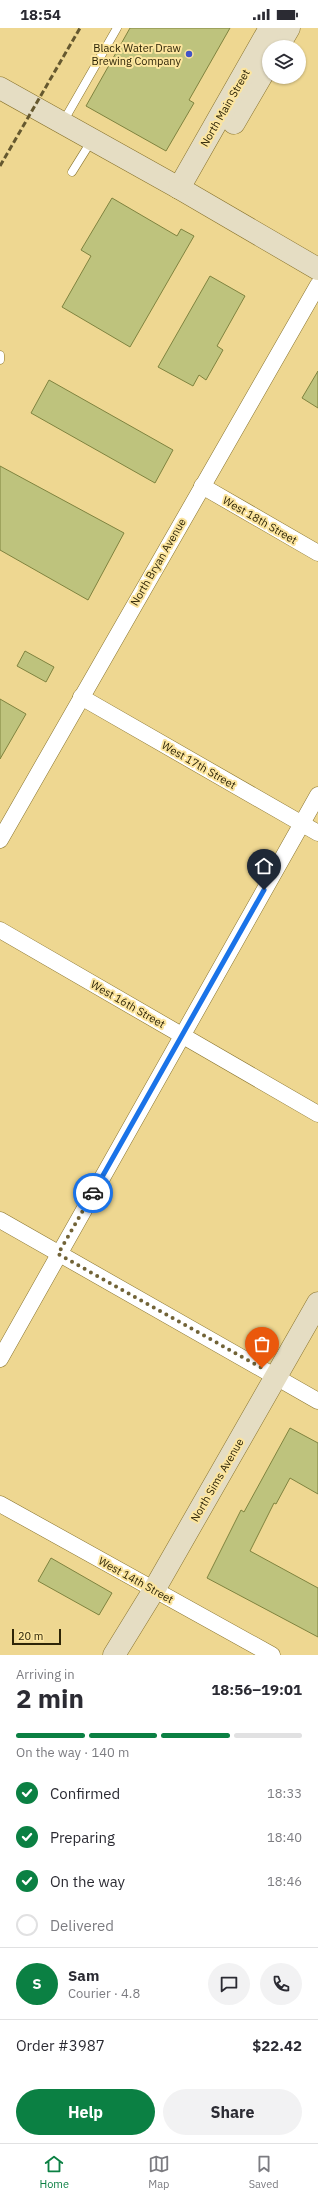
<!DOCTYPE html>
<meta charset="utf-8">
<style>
body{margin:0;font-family:"IBM Plex Sans",sans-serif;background:#f2f2f3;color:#2b2b33;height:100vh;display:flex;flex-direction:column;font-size:15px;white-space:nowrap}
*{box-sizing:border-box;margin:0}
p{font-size:13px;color:#7c7c81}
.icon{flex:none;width:22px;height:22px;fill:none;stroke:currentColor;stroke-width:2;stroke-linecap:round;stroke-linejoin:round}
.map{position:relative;height:1627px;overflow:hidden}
.sheet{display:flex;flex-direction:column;background:#fff;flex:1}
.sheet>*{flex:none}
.controls{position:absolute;left:262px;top:12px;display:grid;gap:8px}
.controls a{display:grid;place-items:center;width:44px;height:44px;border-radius:50%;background:#fff;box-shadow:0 1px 3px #0004;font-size:20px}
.scale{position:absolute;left:12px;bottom:10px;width:49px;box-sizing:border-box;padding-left:4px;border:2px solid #2e2507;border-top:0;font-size:11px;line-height:14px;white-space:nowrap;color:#2e2507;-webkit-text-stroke:3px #fce59e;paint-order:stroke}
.pin{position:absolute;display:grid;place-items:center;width:34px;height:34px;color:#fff;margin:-41px -17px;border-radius:50% 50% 50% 0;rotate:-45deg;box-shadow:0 0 4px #0007}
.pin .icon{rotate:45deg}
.courier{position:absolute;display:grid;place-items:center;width:40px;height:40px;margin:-20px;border:3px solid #1a73e8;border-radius:50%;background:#fff;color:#222;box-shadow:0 1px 5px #0007}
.headline em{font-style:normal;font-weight:800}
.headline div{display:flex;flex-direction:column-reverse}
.headline{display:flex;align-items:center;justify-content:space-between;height:68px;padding:0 16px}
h1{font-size:26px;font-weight:800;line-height:30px}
.bar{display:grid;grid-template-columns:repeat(4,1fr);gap:6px 4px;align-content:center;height:48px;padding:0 16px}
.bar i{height:5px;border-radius:3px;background:#e1e1e2}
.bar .selected{background:#0b8043}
.bar p{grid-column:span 4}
.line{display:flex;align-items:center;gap:10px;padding:0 16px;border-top:1px solid #e1e1e2}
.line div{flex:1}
.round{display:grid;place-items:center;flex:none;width:42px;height:42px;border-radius:21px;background:#f2f2f3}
ol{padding:0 16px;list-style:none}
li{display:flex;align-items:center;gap:12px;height:44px}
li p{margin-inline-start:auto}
li .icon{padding:4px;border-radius:50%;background:#0b8043;color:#fff;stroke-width:4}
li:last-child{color:#7c7c81}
li i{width:22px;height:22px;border:2px solid #e1e1e2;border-radius:50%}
.action{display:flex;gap:8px;margin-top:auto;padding:8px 16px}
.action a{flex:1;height:46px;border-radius:24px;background:#0b8043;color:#fff;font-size:16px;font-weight:800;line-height:46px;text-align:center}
.action a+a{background:#f2f2f3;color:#2b2b33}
.status{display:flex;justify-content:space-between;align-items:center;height:28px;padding:0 20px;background:#fff;direction:ltr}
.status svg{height:11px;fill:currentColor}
.dock{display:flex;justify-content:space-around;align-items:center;height:56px;border-top:1px solid #e1e1e2;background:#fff;font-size:11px;color:#7c7c81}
.dock a{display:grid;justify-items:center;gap:2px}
.dock .selected{color:#0b8043}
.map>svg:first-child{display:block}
</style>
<div class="status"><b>18:54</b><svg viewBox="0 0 49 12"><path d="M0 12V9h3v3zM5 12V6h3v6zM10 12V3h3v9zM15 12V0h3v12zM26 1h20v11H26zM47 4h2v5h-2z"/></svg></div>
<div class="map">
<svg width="318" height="1627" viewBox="0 0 318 1627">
<rect width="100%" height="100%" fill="#eed791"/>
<g fill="#bec37d" stroke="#7f833f">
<path d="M130 0H230L189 72 194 75 166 123 86 78Z"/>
<path d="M112 170 177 208 181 201 194 208 130 319 62 279 91 228 81 222Z"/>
<path d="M210 248 245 268 217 318 223 322 206 352 199 347 193 358 158 339Z"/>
<path d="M318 343V380L302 370Z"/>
<path d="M49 352 173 422 155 455 31 385Z"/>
<path d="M0 438 124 505 88 572 0 522Z"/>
<path d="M25 623 54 639 46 654 17 638Z"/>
<path d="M0 671 26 686 0 731Z"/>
<path d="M290 1400 318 1415V1466L290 1450 276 1476 274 1475 250 1523 318 1560V1609L207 1550 241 1482 244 1484Z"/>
<path d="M51 1530 112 1565 99 1587 38 1553Z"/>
</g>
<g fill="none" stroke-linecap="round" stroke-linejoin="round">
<g stroke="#88732d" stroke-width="9">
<g id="lane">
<path d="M63 94 117 0"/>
<path d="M72 144 92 112"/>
<path d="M0 327V332"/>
</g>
</g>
<g stroke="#88732d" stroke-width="17">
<g id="street">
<path d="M202 458 318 525"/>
<path d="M81 669 318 805"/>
<path d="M0 812 318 257"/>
<path d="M0 902 318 1086"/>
<path d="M0 1192 318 1373"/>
<path d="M0 1331 318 767"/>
<path d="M0 1476 272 1627"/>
</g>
</g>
<g stroke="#88732d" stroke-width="23">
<g id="secondary">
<path d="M278 19 289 0"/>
<path d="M0 60 179 160 318 241"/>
<path d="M234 95 269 35"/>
<path d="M179 160 270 0"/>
<path d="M114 1627 154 1562 318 1275"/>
</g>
</g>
<use href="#lane" stroke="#fff" stroke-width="8"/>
<use href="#street" stroke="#fff" stroke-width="16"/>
<use href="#secondary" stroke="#e5ddc3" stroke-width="22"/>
<path stroke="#65582f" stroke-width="3" stroke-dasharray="6 3" stroke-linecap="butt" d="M0 138 80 0"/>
</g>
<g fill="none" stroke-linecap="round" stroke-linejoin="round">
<path stroke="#716337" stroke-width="4" stroke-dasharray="0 7.2" d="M93 1165 58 1226 262 1340"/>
<path stroke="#1a73e8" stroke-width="5" d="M93 1165 264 862"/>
</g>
<circle fill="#4253c7" stroke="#fce59e" stroke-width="1.5" cx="189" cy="26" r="4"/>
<g text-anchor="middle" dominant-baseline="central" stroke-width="4" stroke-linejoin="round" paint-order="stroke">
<g font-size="11" fill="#2e2507" stroke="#fce59e" text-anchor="end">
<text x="181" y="20">Black Water Draw<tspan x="181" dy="13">Brewing Company</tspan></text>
</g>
<g font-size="11" fill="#2e2507" stroke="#fce59e">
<text transform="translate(225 80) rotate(-60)">North Main Street</text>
<text transform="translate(260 492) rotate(30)">West 18th Street</text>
<text transform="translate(158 534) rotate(-60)">North Bryan Avenue</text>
<text transform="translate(199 737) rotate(30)">West 17th Street</text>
<text transform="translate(128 976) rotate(30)">West 16th Street</text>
<text transform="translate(217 1452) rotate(-60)">North Sims Avenue</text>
<text transform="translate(136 1552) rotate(29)">West 14th Street</text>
</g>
</g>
</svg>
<div class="controls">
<a><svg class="icon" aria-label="layers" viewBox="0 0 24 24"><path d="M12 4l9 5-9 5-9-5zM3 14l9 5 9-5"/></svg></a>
</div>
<div class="scale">20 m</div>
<div class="pin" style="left:262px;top:1340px;background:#ea580c"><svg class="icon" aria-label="bag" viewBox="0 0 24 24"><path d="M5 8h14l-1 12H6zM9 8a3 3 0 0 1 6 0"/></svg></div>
<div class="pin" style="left:264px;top:862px;background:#1f2937"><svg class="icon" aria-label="home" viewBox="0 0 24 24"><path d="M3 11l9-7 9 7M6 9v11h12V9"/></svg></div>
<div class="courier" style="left:93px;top:1165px"><svg class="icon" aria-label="car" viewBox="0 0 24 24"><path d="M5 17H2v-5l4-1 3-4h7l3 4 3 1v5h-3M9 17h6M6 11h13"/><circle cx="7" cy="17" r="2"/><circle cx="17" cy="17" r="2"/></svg></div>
</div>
<section class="sheet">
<div class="headline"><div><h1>2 min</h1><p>Arriving in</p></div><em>18:56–19:01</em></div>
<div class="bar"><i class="selected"></i><i class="selected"></i><i class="selected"></i><i></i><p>On the way · 140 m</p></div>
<ol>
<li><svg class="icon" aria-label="check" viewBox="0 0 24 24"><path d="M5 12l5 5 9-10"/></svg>Confirmed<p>18:33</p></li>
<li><svg class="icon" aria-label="check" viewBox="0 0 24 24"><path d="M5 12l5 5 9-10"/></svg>Preparing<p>18:40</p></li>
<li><svg class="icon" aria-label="check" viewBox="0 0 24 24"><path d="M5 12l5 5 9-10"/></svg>On the way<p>18:46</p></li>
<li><i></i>Delivered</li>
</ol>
<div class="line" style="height:72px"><b class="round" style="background:#0b8043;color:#fff">S</b><div><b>Sam</b><p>Courier · 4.8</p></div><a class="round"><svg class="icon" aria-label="chat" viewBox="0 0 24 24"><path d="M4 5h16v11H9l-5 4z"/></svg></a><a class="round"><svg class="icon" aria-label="phone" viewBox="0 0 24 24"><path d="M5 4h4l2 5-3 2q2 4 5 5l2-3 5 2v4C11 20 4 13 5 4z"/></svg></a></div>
<div class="line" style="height:52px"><div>Order #3987</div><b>$22.42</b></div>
<div class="action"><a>Help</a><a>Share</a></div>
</section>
<nav class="dock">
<a class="selected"><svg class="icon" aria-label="home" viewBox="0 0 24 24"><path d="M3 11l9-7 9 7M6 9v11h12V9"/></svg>Home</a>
<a><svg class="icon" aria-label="map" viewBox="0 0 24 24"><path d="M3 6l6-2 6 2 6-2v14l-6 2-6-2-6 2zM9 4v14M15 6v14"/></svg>Map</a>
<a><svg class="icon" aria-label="saved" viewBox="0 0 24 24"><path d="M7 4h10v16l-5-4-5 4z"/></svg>Saved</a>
</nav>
